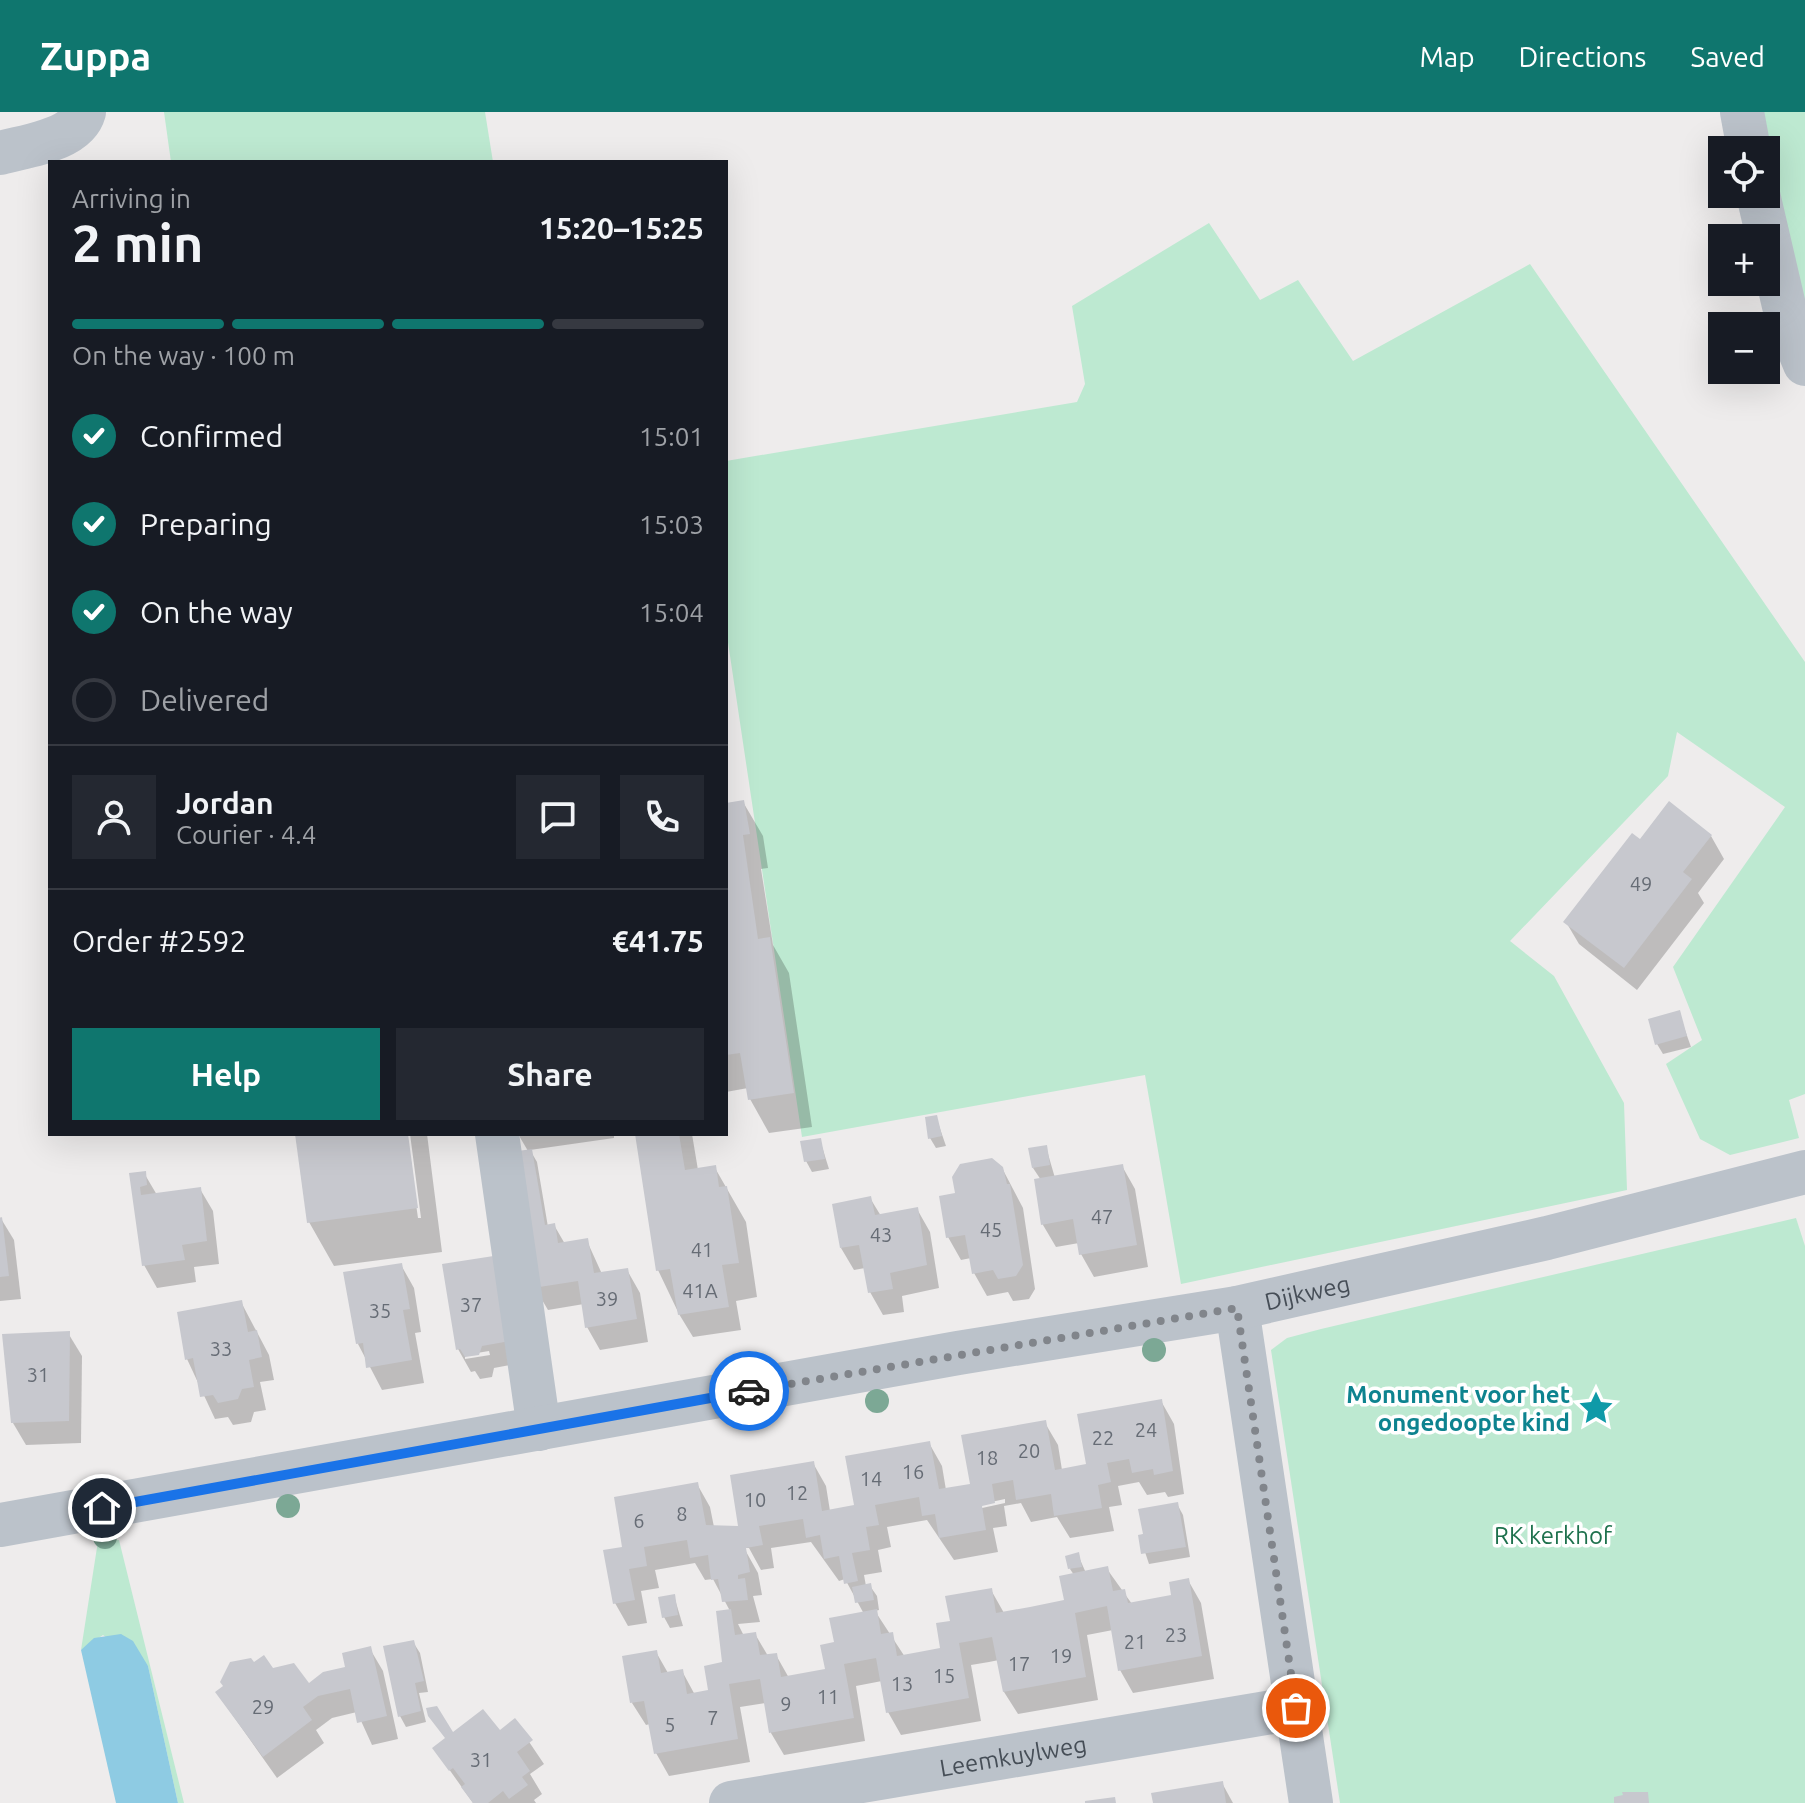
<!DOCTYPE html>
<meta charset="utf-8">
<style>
body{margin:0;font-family:Ubuntu,sans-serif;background:#242831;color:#f1f3f6;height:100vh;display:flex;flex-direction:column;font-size:30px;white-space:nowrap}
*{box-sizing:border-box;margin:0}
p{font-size:26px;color:#9ea1a6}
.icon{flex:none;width:44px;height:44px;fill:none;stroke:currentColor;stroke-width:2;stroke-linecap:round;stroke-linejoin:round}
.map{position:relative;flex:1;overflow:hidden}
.drawer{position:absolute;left:48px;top:48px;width:680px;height:976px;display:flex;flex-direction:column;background:#171b24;border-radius:0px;box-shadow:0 8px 32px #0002}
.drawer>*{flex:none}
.tools{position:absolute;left:1708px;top:24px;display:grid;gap:16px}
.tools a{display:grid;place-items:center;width:72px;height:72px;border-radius:0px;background:#171b24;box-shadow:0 8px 32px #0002;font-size:40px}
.pin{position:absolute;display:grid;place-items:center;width:68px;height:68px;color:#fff;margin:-34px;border:4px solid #fff;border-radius:50%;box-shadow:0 2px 8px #0007}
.courier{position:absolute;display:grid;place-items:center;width:80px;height:80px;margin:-40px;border:6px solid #1a73e8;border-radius:50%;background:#fff;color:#222;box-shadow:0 2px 10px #0007}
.head em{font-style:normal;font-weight:700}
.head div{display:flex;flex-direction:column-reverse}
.head{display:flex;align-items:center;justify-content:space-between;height:136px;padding:0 24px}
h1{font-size:52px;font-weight:700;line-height:60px}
.bar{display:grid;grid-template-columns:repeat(4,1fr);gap:12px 8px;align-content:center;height:96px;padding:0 24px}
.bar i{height:10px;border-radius:6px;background:#363941}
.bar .selected{background:#0f766e}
.bar p{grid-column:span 4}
.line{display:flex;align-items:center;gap:20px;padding:0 24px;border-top:2px solid #363941}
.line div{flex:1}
.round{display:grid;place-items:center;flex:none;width:84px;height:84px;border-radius:0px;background:#242831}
ol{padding:0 24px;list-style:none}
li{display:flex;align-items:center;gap:24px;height:88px}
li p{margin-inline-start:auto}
li .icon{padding:8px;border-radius:50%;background:#0f766e;color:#fff;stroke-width:4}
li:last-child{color:#9ea1a6}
li i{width:44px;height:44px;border:4px solid #363941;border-radius:50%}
.cta{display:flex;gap:16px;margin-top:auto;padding:16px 24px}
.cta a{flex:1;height:92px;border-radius:0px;background:#0f766e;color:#fff;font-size:32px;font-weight:700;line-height:92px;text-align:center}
.cta a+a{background:#242831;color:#f1f3f6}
header{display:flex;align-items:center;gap:48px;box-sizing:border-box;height:112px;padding:0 40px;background:#0f766e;color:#fff}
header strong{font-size:38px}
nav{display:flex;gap:44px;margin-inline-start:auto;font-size:28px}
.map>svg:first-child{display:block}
</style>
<header>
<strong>Zuppa</strong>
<nav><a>Map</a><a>Directions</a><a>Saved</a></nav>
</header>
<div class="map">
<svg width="1805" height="1691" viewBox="0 0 1805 1691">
<rect width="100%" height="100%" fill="#eeecec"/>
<g fill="#bde9d1">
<path d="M164 0H485L493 50H171Z"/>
<path d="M1760 0H1805V199L1777 88Z"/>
<path d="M1209 111 1260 188 1298 168 1353 249 1530 152 1805 550V982L1789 988 1799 1026 1730 1043 1700 1027 1666 952 1702 928 1673 855 1785 695 1677 620 1668 664 1510 829 1554 864 1624 991 1627 1078 1181 1172 1145 963 802 1025 726 517V349L1077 290 1085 272 1072 194Z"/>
<path d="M1796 1106 1805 1134V1691H1340L1271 1238 1287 1226 1321 1217Z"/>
<path d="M119 1428 184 1691H178L148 1554 103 1523 81 1538 98 1429Z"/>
</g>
<path fill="#8ecbe3" d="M121 1522 133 1529 148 1554 178 1691H116L81 1538 94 1526Z"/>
<g fill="#0003" fill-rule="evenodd">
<path d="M743 690 763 724 768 756 761 757 773 833 789 861 812 1015 769 1021 750 987 748 976 726 980V693Z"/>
<path d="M1711 724 1724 747 1698 781 1704 791 1637 878 1579 832 1566 810 1641 730Z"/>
<path d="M1679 901 1691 935 1663 942 1657 932Z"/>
<path d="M936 1005 946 1034 936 1036 930 1026Z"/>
<path d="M297 1022H406L418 1106H421L410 1022H427L442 1140 334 1154 309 1110Z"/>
<path d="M518 1022H614V1026L530 1038 537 1050 548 1115 554 1113 565 1132 587 1129 602 1162 627 1158 640 1181 648 1230 600 1238 587 1215 584 1192 548 1198 535 1176 528 1039Z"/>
<path d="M637 1022H692L698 1058 715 1056 746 1110 757 1185 736 1189 741 1218 693 1225 679 1202 658 1158Z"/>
<path d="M820 1028 829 1057 812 1060 806 1049Z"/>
<path d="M1046 1035 1055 1066 1122 1054 1135 1077 1148 1155 1094 1165 1081 1142 1079 1131 1056 1135 1043 1113 1036 1069 1041 1068 1033 1056Z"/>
<path d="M1002 1056 1023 1096 1035 1177 1029 1187 1013 1189 1008 1180 987 1184 974 1161 971 1146 961 1148 948 1125 957 1083Z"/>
<path d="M144 1061 157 1083 200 1077 213 1099 219 1152 194 1155 196 1170 157 1176 144 1153 131 1063Z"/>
<path d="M870 1086 881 1104 917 1097 930 1120 939 1176 902 1184 904 1200 883 1203 870 1180 865 1156 854 1158 841 1136Z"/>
<path d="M0 1105 14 1128 21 1187 0 1189Z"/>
<path d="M401 1153 414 1176 421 1220 415 1221 424 1271 382 1278 358 1232Z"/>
<path d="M444 1154 526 1250 494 1256 492 1265 480 1267 475 1259 471 1260 458 1237ZM489 1239 490 1243 465 1247V1243Z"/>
<path d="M241 1190 269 1243 274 1268 260 1270 266 1298 254 1300 251 1310 233 1313 228 1305 215 1307 187 1247Z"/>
<path d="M68 1221 82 1244 81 1331 26 1333 13 1311Z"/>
<path d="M1161 1289 1174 1312 1184 1382 1168 1385 1165 1380 1147 1383 1139 1370 1118 1374 1122 1393 1109 1395 1114 1419 1070 1426 1057 1405 1031 1410 1021 1391 1004 1394 1007 1414 993 1416 998 1440 954 1448 927 1408 887 1415 891 1435 878 1438 882 1460 864 1463 866 1474H870L877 1484 879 1498 875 1499 905 1545 942 1538 952 1511 991 1478 1004 1501 1066 1490 1074 1463 1070 1457 1078 1443 1086 1461 1107 1457 1132 1492 1174 1485 1188 1468 1201 1491 1214 1567 1133 1581 1120 1558 1113 1518 1087 1523 1098 1588 1018 1602 1004 1580 999 1548 989 1550 971 1553 981 1609 901 1623 888 1600 882 1569 856 1574 865 1629 784 1643 771 1621 766 1591 740 1595 750 1650 669 1664 656 1641 650 1612 646 1613 632 1591 656 1540 668 1561 682 1559 695 1583 711 1580 724 1552 730 1499 713 1467 705 1468 695 1451 655 1458 659 1476 641 1479 647 1511 628 1514 615 1491 624 1436 697 1372 710 1395 714 1415 741 1416 813 1351 826 1374 830 1399 857 1395 929 1331 942 1354 946 1378 972 1373 1045 1311 1058 1333 1062 1358 1088 1354ZM1005 1387V1391L982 1396V1392ZM811 1430 839 1469 845 1467 864 1502 836 1532 827 1559 789 1566 776 1543 768 1544 755 1522 744 1524 738 1512 760 1510 753 1484 762 1483 758 1461 744 1436H749L761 1458 774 1456 771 1436Z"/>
<path d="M1177 1392 1183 1403 1190 1445 1149 1452 1140 1425Z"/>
<path d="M674 1484 683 1514 670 1516 664 1505Z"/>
<path d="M413 1530 420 1541 428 1580 419 1581 426 1610 406 1615 400 1604Z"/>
<path d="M370 1537 383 1559 398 1627 372 1633 357 1600 332 1606 316 1618 324 1631 277 1666 217 1581 254 1553 309 1573 347 1557Z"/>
<path d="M515 1609 544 1652 530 1662 542 1682 534 1688 536 1691H473L434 1636 453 1622 500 1621Z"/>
<path d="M1222 1671 1233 1691H1155Z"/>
</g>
<g fill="#c7c8ce">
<path d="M744 688 750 722 743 723 758 827 770 825 794 981 748 988 740 941 726 943V691Z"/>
<path d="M1669 689 1712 723 1683 760 1692 767 1624 856 1563 810 1632 721 1640 727Z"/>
<path d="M1680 898 1687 924 1655 933 1648 907Z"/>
<path d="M937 1003 942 1024 928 1027 925 1005Z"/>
<path d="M295 1022H408L418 1096 307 1111Z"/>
<path d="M635 1022H679L685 1058 716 1053 719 1075 727 1074 739 1151 722 1153 729 1195 678 1203 670 1157 656 1159Z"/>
<path d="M821 1026 825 1047 804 1050 800 1029Z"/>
<path d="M1047 1033 1050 1053 1032 1056 1028 1036Z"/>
<path d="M532 1037 545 1113 555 1111 558 1131 588 1126 594 1161 628 1156 637 1207 585 1216 578 1169 533 1176 511 1040Z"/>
<path d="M992 1046 1003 1055 1007 1072H1010L1023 1153 1016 1164 998 1167 993 1158 972 1162 965 1123 946 1126 939 1084 955 1081 952 1065 960 1052Z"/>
<path d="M1123 1052 1137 1133 1079 1143 1073 1107 1041 1113 1034 1067Z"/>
<path d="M146 1059 147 1073 140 1075 141 1083 201 1075 207 1129 182 1133 185 1148 142 1154 129 1061Z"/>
<path d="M871 1084 875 1103 918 1095 927 1153 890 1161 893 1177 868 1181 859 1133 840 1136 832 1092Z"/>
<path d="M2 1105 9 1164 0 1165V1106Z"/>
<path d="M500 1143 515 1228 482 1234 479 1243 465 1245 460 1237 456 1238 442 1152Z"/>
<path d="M402 1151 410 1197 403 1198 412 1248 366 1256 363 1231 356 1232 343 1160Z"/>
<path d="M242 1188 248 1220 257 1218 262 1245 249 1248 254 1275 242 1277 238 1287 218 1291 213 1283 200 1285 193 1246 185 1248 177 1200Z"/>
<path d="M70 1219 69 1309 11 1311 2 1222Z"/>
<path d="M1162 1287 1173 1359 1154 1363 1153 1357 1132 1361 1129 1347 1107 1351 1111 1370 1098 1373 1102 1396 1054 1404 1051 1382 1016 1388 1013 1368 992 1372 995 1391 982 1394 986 1418 939 1426 935 1402 922 1404 919 1385 875 1393 879 1413 866 1415 870 1438 852 1441 858 1469 844 1472 839 1444 824 1447 820 1423 806 1426 803 1407 759 1414 763 1433 746 1436 750 1460 738 1463V1467L745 1466 748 1488 736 1489 722 1490 718 1467 711 1468 708 1443 690 1446 687 1428 644 1435 647 1454 629 1457 635 1488 613 1492 603 1438 622 1435 614 1385 698 1370 706 1413 738 1414 730 1363 814 1349 822 1399 854 1393 845 1344 930 1329 939 1377 970 1372 961 1323 1046 1308 1055 1358 1086 1352 1077 1302Z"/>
<path d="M1178 1390 1186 1435 1141 1442 1138 1423 1143 1422 1138 1397Z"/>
<path d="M1079 1440 1082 1455 1068 1457 1065 1444Z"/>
<path d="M1108 1454 1113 1479 1125 1477 1128 1491 1171 1483 1169 1470 1189 1466 1202 1544 1118 1559 1107 1494 1075 1501 1086 1565 1003 1580 992 1525 976 1528 959 1531 969 1586 886 1601 876 1546 844 1552 854 1606 769 1621 760 1567 729 1572 738 1627 654 1642 644 1589 630 1591 622 1544 657 1538 661 1561 683 1557 687 1582 708 1578 704 1554 722 1550 716 1499 731 1497 735 1523 756 1520 760 1543 777 1541 781 1565 825 1557 820 1533 834 1530 829 1506 877 1497 881 1522 893 1520 897 1544 919 1540 940 1536 936 1511 950 1509 945 1484 992 1476 996 1501 1030 1495 1064 1488 1059 1464Z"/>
<path d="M871 1471 874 1488 855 1491 852 1475Z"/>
<path d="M675 1482 678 1503 662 1506 658 1485Z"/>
<path d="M414 1528 424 1569 415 1571 421 1599 398 1605 383 1534Z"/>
<path d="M371 1534 387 1604 357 1611 350 1577 318 1584 303 1595 312 1608 263 1645 215 1580 223 1574 220 1570 230 1550 251 1546 254 1550 264 1543 273 1556 294 1551 309 1571 323 1560 345 1555 342 1541Z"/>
<path d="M437 1594 453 1620 483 1597 500 1618 515 1606 533 1628 517 1640 530 1659 522 1665 528 1673 509 1687 503 1679 488 1691H473L461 1675 465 1672 453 1656 449 1659 432 1636 445 1626 428 1604 426 1596Z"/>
<path d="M1223 1669 1226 1691H1153L1151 1681Z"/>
<path d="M1622 1680H1648L1649 1691H1614V1685L1623 1683Z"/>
<path d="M1115 1685 1116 1691H1085V1689Z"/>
</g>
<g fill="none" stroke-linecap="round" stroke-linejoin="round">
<g stroke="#bbc2ca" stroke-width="44">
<path d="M1742 0 1749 38"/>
<path d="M0 41C25 34 76 29 84 0"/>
<path d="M1758 82 1788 211 1805 252"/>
<path d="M497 1022 539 1317"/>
<path d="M1237 1196 1311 1691"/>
<path id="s1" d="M0 1413 958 1241 1237 1196 1547 1126 1805 1060"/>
<path id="s2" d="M731 1691 1296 1596"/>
</g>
</g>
<g fill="#7ca895">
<circle cx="1154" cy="1238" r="12"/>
<circle cx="877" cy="1289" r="12"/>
<circle cx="288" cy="1394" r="12"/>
<circle cx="105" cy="1425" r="12"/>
</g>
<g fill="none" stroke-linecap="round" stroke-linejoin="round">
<path stroke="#81858b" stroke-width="8" stroke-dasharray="0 14.4" d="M749 1279 1237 1196 1296 1596"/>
<path stroke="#1a73e8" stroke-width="10" d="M102 1396 749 1279"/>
</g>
<defs>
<g id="sight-bare" transform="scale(2.76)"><path d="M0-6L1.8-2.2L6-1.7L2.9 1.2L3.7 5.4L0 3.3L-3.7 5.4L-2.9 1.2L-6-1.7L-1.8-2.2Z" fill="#0f9aa8" stroke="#fff" stroke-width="2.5" paint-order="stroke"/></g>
</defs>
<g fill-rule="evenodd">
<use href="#sight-bare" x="1596" y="1296"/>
</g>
<g text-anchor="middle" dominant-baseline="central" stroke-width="7" stroke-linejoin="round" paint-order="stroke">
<g font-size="20" fill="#666c75">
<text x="1641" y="771">49</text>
<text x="1102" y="1104">47</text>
<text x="991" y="1117">45</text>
<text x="881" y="1122">43</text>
<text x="702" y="1137">41</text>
<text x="700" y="1178">41A</text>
<text x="607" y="1186">39</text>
<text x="471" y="1192">37</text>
<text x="380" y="1198">35</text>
<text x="221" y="1236">33</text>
<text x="38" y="1262">31</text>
<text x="1146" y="1317">24</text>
<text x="1103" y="1325">22</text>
<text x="1029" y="1338">20</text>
<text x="987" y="1345">18</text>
<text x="913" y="1359">16</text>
<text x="871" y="1366">14</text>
<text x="797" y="1380">12</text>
<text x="755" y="1387">10</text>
<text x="682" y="1401">8</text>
<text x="639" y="1408">6</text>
<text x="1176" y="1522">23</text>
<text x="1135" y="1529">21</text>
<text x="1061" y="1543">19</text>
<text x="1019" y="1551">17</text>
<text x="944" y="1563">15</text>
<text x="902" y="1571">13</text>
<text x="828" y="1584">11</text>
<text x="786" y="1591">9</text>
<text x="263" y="1594">29</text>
<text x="713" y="1605">7</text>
<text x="670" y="1612">5</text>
<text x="481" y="1647">31</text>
</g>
<g font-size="24" fill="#464e57" stroke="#fff">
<text stroke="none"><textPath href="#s1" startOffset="1328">Dijkweg</textPath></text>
<text stroke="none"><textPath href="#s2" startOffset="286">Leemkuylweg</textPath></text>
</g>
<g font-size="24" font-weight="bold" fill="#0d838f" stroke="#fff" text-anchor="end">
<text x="1570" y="1282">Monument voor het<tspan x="1570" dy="28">ongedoopte kind</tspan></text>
</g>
<g font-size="24" fill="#1e714d" stroke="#fff">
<text x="1553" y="1423">RK kerkhof</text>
</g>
</g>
</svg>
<div class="tools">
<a><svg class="icon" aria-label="locate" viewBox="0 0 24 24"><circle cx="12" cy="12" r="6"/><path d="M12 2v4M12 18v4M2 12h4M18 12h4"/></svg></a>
<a>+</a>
<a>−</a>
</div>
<div class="pin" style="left:1296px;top:1596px;background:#ea580c"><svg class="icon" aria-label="bag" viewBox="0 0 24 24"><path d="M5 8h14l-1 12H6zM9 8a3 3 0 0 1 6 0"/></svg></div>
<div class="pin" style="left:102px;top:1396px;background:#1f2937"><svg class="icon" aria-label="home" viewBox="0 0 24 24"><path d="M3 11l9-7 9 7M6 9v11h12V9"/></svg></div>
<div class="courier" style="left:749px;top:1279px"><svg class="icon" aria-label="car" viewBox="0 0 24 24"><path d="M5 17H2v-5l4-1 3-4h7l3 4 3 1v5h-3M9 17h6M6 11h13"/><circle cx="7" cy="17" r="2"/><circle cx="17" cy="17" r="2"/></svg></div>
<section class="drawer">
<div class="head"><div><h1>2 min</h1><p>Arriving in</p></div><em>15:20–15:25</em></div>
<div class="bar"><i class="selected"></i><i class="selected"></i><i class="selected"></i><i></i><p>On the way · 100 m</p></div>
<ol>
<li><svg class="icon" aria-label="check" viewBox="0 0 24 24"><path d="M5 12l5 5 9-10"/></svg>Confirmed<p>15:01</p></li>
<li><svg class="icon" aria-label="check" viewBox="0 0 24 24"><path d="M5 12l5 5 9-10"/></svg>Preparing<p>15:03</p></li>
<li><svg class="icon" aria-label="check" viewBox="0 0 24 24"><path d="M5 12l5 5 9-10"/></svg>On the way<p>15:04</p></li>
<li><i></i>Delivered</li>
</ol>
<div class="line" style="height:144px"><a class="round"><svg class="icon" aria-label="person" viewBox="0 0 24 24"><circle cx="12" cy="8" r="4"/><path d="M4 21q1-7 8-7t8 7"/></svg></a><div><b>Jordan</b><p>Courier · 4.4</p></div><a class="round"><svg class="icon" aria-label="chat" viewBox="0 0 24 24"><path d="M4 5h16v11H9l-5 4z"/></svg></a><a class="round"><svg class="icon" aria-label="phone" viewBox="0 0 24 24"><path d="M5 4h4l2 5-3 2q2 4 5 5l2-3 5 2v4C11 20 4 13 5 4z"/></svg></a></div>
<div class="line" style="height:104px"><div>Order #2592</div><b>€41.75</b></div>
<div class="cta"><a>Help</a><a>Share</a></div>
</section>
</div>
